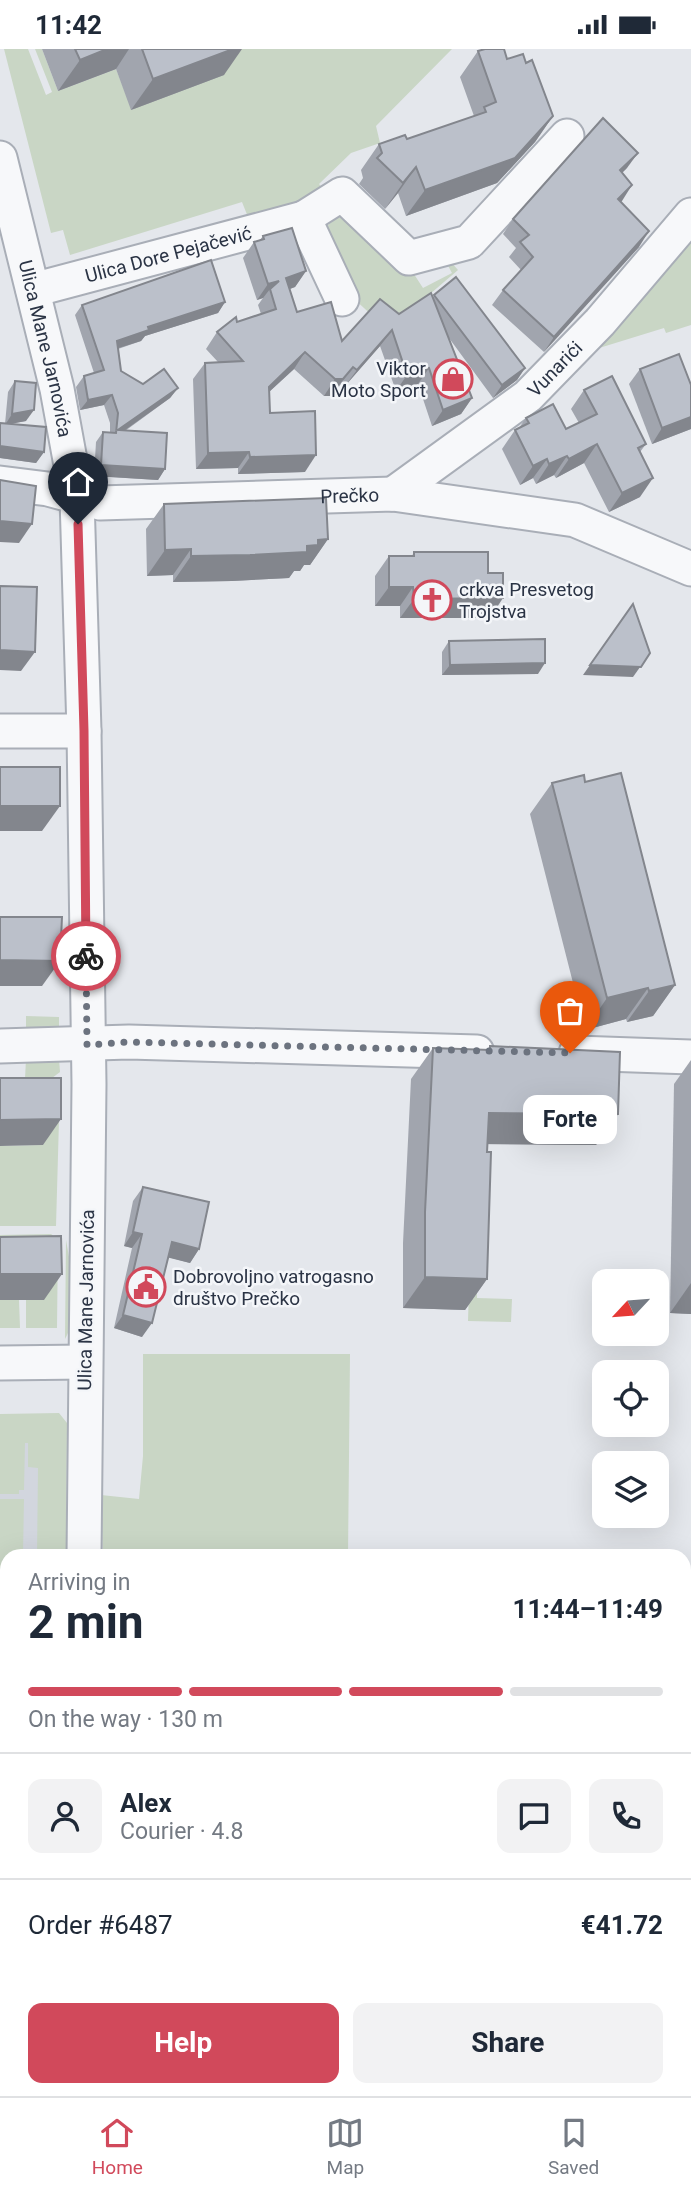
<!DOCTYPE html>
<meta charset="utf-8">
<style>
body{margin:0;font-family:Roboto,sans-serif;background:#f2f2f3;color:#1f2937;height:100vh;display:flex;flex-direction:column;font-size:26px;white-space:nowrap}
*{box-sizing:border-box;margin:0}
p{font-size:23px;color:#747a83}
.icon{flex:none;width:38px;height:38px;fill:none;stroke:currentColor;stroke-width:2;stroke-linecap:round;stroke-linejoin:round}
.map{position:relative;flex:1;overflow:hidden}
.sheet{position:absolute;left:0px;top:1500px;width:691px;height:548px;display:flex;flex-direction:column;background:#fff;border-radius:21px 21px 0 0;box-shadow:0 7px 28px #0002}
.sheet>*{flex:none}
.needle{width:46px;rotate:244deg}
.fabs{position:absolute;left:592px;top:1220px;display:grid;gap:14px}
.fabs a{display:grid;place-items:center;width:77px;height:77px;border-radius:14px;background:#fff;box-shadow:0 7px 28px #0002;font-size:35px}
.pin{position:absolute;display:grid;place-items:center;width:60px;height:60px;color:#fff;margin:-72px -30px;border-radius:50% 50% 50% 0;rotate:-45deg;box-shadow:0 0 7px #0007}
.pin .icon{rotate:45deg}
.courier{position:absolute;display:grid;place-items:center;width:70px;height:70px;margin:-35px;border:5px solid #d1495b;border-radius:50%;background:#fff;color:#222;box-shadow:0 2px 9px #0007}
.bubble{position:absolute;height:49px;border-radius:14px;background:#fff;box-shadow:0 7px 28px #0002;font-size:23px;font-weight:700;line-height:49px;text-align:center}
.summary em{font-style:normal;font-weight:700}
.summary div{display:flex;flex-direction:column-reverse}
.summary{display:flex;align-items:center;justify-content:space-between;height:119px;padding:0 28px}
h1{font-size:46px;font-weight:700;line-height:52px}
.bar{display:grid;grid-template-columns:repeat(4,1fr);gap:10px 7px;align-content:center;height:84px;padding:0 28px}
.bar i{height:9px;border-radius:5px;background:#e0e1e3}
.bar .selected{background:#d1495b}
.bar p{grid-column:span 4}
.line{display:flex;align-items:center;gap:18px;padding:0 28px;border-top:2px solid #e0e1e3}
.line div{flex:1}
.round{display:grid;place-items:center;flex:none;width:74px;height:74px;border-radius:14px;background:#f2f2f3}
.cta{display:flex;gap:14px;margin-top:auto;padding:14px 28px}
.cta a{flex:1;height:80px;border-radius:14px;background:#d1495b;color:#fff;font-size:28px;font-weight:700;line-height:80px;text-align:center}
.cta a+a{background:#f2f2f3;color:#1f2937}
.status{display:flex;justify-content:space-between;align-items:center;height:49px;padding:0 35px;background:#fff;direction:ltr}
.status svg{height:19px;fill:currentColor}
.dock{display:flex;justify-content:space-around;align-items:center;height:98px;border-top:2px solid #e0e1e3;background:#fff;font-size:19px;color:#747a83}
.dock a{display:grid;justify-items:center;gap:4px}
.dock .selected{color:#d1495b}
.map>svg:first-child{display:block}
</style>
<div class="status"><b>11:42</b><svg viewBox="0 0 49 12"><path d="M0 12V9h3v3zM5 12V6h3v6zM10 12V3h3v9zM15 12V0h3v12zM26 1h20v11H26zM47 4h2v5h-2z"/></svg></div>
<div class="map">
<svg width="691" height="2047" viewBox="0 0 691 2047">
<rect width="100%" height="100%" fill="#e4e7ec"/>
<g fill="#d2d6de">
<path d="M0 1365H31L61 1507H7V1664H0Z"/>
<path d="M691 1698V2047H486L480 2041 684 2040V1702Z"/>
<path d="M450 2040 447 2047H120V2041Z"/>
</g>
<g fill="#c9d6c5">
<path d="M4 0H28L46 46 52 43 35 0H42L58 42 116 20 132 61 214 0H452L376 77 380 94 351 104 319 135 323 140 308 155 248 168 242 153 70 206 63 181 51 184Z"/>
<path d="M342 164 408 216 423 239 452 224 445 211 450 212 458 221 388 281 352 248 320 183Z"/>
<path d="M691 173V276L666 284 664 279 583 304Z"/>
<path d="M26 967 59 968V986L26 987Z"/>
<path d="M26 1010H59L60 1023 52 1029 25 1030Z"/>
<path d="M60 1036 56 1177H0V1097L43 1096Z"/>
<path d="M51 1185 58 1190 57 1279H26V1251L44 1250 0 1213V1186Z"/>
<path d="M66 1191C71 1219 81 1264 65 1290Z"/>
<path d="M469 1240H477V1249L512 1250 511 1273 468 1272Z"/>
<path d="M0 1251H19L20 1279H0Z"/>
<path d="M143 1305H350L348 1507H103L101 1446 139 1450 143 1407Z"/>
<path d="M59 1364 67 1374 66 1507H37L38 1419 28 1418V1394H25L24 1441H19V1445H0V1365Z"/>
<path d="M0 1450H24L23 1507H7V1555L0 1556Z"/>
<rect x="0" y="1565" width="7" height="60"/>
<path d="M684 1566H691V1688L684 1692Z"/>
<path d="M371 2040 374 2047H283L297 2041Z"/>
<path d="M450 2040 480 2041 486 2047H382L379 2041Z"/>
<path d="M577 2040 652 2041 657 2047H571Z"/>
</g>
<g fill="none" stroke-linecap="round" stroke-linejoin="round">
<g stroke="#a9aeb7" stroke-width="37">
<g id="minor">
<path id="s1" d="M0 109 57 340 77 449 84 682 89 1035 84 1507"/>
<path d="M304 169 342 145 409 209 469 193 567 87"/>
<path id="s2" d="M33 241 304 169 342 250"/>
<path id="s3" d="M0 434 48 440 100 454 393 445 575 471 691 520"/>
<path id="s4" d="M393 445 528 347 600 273 691 166"/>
<path d="M0 682H84"/>
<path d="M0 997 129 993 477 1003"/>
<path d="M576 1004 691 1008"/>
<path d="M0 1314 85 1313"/>
<path d="M84 2047V2040"/>
</g>
</g>
<use href="#minor" stroke="#f7f8fa" stroke-width="33"/>
</g>
<g fill="#a1a5ae">
<path d="M42 0H233L224 26 131 61 116 20 58 42Z"/>
<path d="M478 2 507 10 526 14 553 67 535 93 497 134 406 167 398 144 385 160 359 135 363 129 361 121 379 95 407 90 474 67 460 28Z"/>
<path d="M627 119 622 124 621 153 639 198 544 303 492 256 503 241 521 221 509 208 516 199 503 185 513 170Z"/>
<path d="M263 187 306 222 295 238 290 240 297 263 342 292 433 248 434 246 525 319 517 331 493 349 449 289 472 349 461 365 432 377 418 335 396 342 380 297 345 337 342 334 331 347H324L294 320 269 343 270 364 305 423 238 425V419L196 420 193 330 205 314 218 313 206 300 217 283 237 273 261 265 258 256 263 249 257 251 243 209 254 193 260 191Z"/>
<path d="M225 253 218 264 145 287 141 292 118 300 121 322 143 335 178 339 170 349 125 382 165 420 158 431 94 427 96 393 103 383H110V374L104 356 80 361 76 338 84 327 94 324 75 266 82 256Z"/>
<path d="M640 320 691 380 652 395 629 335Z"/>
<path d="M15 332 26 372 9 375 44 403 36 414 0 409V374L5 375 8 343Z"/>
<path d="M584 341 646 395 640 403V448L609 463 584 414 556 429 554 426 536 435 533 429 520 436 502 400 515 381 519 379 526 369 566 380 579 374 571 360Z"/>
<path d="M164 455 328 490 310 516H304L300 522H294L289 529 232 532 173 533V526L147 527 146 480Z"/>
<path d="M414 503 490 569H400V557H375V527L389 507H412Z"/>
<path d="M449 592 538 625 442 626V603Z"/>
<path d="M585 733 675 936 653 967 627 973 626 970 585 981 530 765 552 734Z"/>
<path d="M490 997 618 1065 596 1096 488 1095 487 1230 465 1261 403 1259V1194L411 1030 433 999 487 1001Z"/>
<path d="M691 1011V1265L670 1264 674 1035Z"/>
<path d="M143 1138 199 1200 190 1214 168 1208 142 1288 114 1279 132 1199 124 1197 133 1152Z"/>
<path d="M684 1730H691V2035L684 2027Z"/>
<path d="M0 1813 7 1830V2040L0 2047Z"/>
</g>
<g fill="#83868d">
<path d="M107 0H129L116 20 58 42 80 11Z"/>
<path d="M233 0H242L224 26 131 61 153 30Z"/>
<path d="M553 67 535 93 497 134 406 167 425 141Z"/>
<path d="M638 104 627 119 609 136 620 121Z"/>
<path d="M416 118 398 144 385 160 403 134Z"/>
<path d="M632 136 622 152 607 165 618 150Z"/>
<path d="M649 182 639 198 544 303 554 288Z"/>
<path d="M306 222 295 238 275 245 286 229Z"/>
<path d="M279 232 270 240 263 249 257 251 268 235Z"/>
<path d="M225 253 218 264 145 287 141 292 109 302 117 292 148 278Z"/>
<path d="M392 281 380 297 345 337 357 321Z"/>
<path d="M305 303 294 320 257 354 269 338Z"/>
<path d="M353 318 331 347H324L335 330Z"/>
<path d="M429 319 418 335 396 342 407 326Z"/>
<path d="M525 319 517 331 493 349 502 336Z"/>
<path d="M178 339 170 349 111 391 118 381Z"/>
<path d="M112 346 104 356 80 361 88 351Z"/>
<path d="M472 349 461 365 432 377 443 361Z"/>
<path d="M34 361 26 372 5 376 12 365Z"/>
<path d="M691 368V380L652 395 662 379Z"/>
<path d="M597 395 584 414 556 429 569 410Z"/>
<path d="M0 397 44 403 36 414 0 409Z"/>
<path d="M249 403 238 419 196 420 208 404Z"/>
<path d="M316 406 305 423 238 425 250 408Z"/>
<path d="M567 407 554 426 536 435 549 415Z"/>
<path d="M547 410 533 429 520 436 533 417Z"/>
<path d="M101 416 165 420 158 431 94 427Z"/>
<path d="M653 429 640 448 609 463 622 444Z"/>
<path d="M0 472 32 475 19 494 0 493Z"/>
<path d="M328 490 310 516H304L300 522H294L289 529 232 532 173 533 191 507 307 497 318 491Z"/>
<path d="M191 500 173 526 147 527 165 501Z"/>
<path d="M389 538H413L400 557H375Z"/>
<path d="M503 549 490 569H400L414 550Z"/>
<path d="M0 601 35 603 21 622 0 621Z"/>
<path d="M650 604 633 628 583 626 590 616Z"/>
<path d="M545 614 538 625 442 626 450 616Z"/>
<path d="M0 757H60L42 782H0Z"/>
<path d="M0 911 60 912 42 937H0Z"/>
<path d="M675 936 653 967 627 973 649 942Z"/>
<path d="M648 939 626 970 585 981 607 949Z"/>
<path d="M489 1064 618 1065 596 1096 467 1095Z"/>
<path d="M61 1070 43 1096 0 1097V1071Z"/>
<path d="M133 1183 142 1185 132 1199 124 1197Z"/>
<path d="M172 1193 199 1200 190 1214 162 1207Z"/>
<path d="M0 1225H62L44 1251H0Z"/>
<path d="M425 1228 487 1230 465 1261 403 1259Z"/>
<path d="M691 1234V1265L670 1264Z"/>
<path d="M123 1266 152 1274 142 1288 114 1279Z"/>
</g>
<g fill="#bbc0ca" stroke="#83868d" stroke-width="2">
<path d="M75 0H107L80 11Z"/>
<path d="M142 0H233L153 30Z"/>
<path d="M485 0H504L507 10 523 5 526 14 532 11 553 67 515 109 425 141 416 118 403 134 377 109 382 104 379 95 405 86 407 90 486 63 484 58 496 53 478 2Z"/>
<path d="M603 69 638 104 620 121 632 136 618 150 649 182 554 288 503 241 533 208 520 193 529 186 513 170Z"/>
<path d="M292 179 306 222 286 229 297 263 331 253 342 292 380 250 399 265 431 244 472 349 443 361 429 319 407 326 392 281 357 321 353 318 343 330H335L305 303 269 338 270 364 315 362 316 406 250 408 249 403 208 404 205 314 243 312 217 283 236 268 237 273 276 260 270 240 279 232 268 235 254 193 264 190 263 187Z"/>
<path d="M211 211 225 253 148 278 149 281 117 292 121 322 143 335 164 320 178 339 118 381 167 384 165 420 101 416 103 383 116 384 118 364 112 346 88 351 84 327 104 321 82 256Z"/>
<path d="M456 228 525 319 502 336 434 246Z"/>
<path d="M679 305 691 336V368L662 379 640 320Z"/>
<path d="M612 327 646 395 638 399 653 429 622 444 597 395 569 410 567 407 549 415 547 410 533 417 515 381 529 374 526 369 553 355 566 380 597 365 584 341Z"/>
<path d="M15 332 36 334 34 361 12 365Z"/>
<path d="M0 374 46 378 44 403 0 397Z"/>
<path d="M0 431 36 437 32 475 0 472Z"/>
<path d="M326 449 328 490 318 491V496L307 497V503L250 506 191 507V500L165 501 164 455Z"/>
<path d="M414 503H488V524H503V549L414 550 413 538H389V507H414Z"/>
<path d="M0 537 37 538 35 603 0 601Z"/>
<path d="M633 555 650 604 641 618 590 616Z"/>
<path d="M545 590V614L450 616 449 592Z"/>
<rect x="0" y="718" width="60" height="39"/>
<path d="M621 724 675 936 649 942 648 939 607 949 552 734 584 726 585 733Z"/>
<path d="M0 868H62L60 912 0 911Z"/>
<path d="M490 997 620 1003 618 1065 489 1064 487 1103H491L487 1230 425 1228V1163L433 999 490 1001Z"/>
<path d="M0 1029H61V1070L0 1071Z"/>
<path d="M143 1138 209 1153 199 1200 172 1193 152 1274 123 1266 142 1185 133 1183Z"/>
<path d="M61 1187 62 1225H0V1188Z"/>
<path d="M684 1730H691V1987L684 1979Z"/>
<path d="M0 1813 7 1830V2013L0 1989Z"/>
<path d="M0 2016H7V2040H54L55 2047H0Z"/>
<path d="M208 2040H302L305 2047H194Z"/>
</g>
<g fill="none" stroke-linecap="round" stroke-linejoin="round">
<path stroke="#6c737f" stroke-width="7" stroke-dasharray="0 12.6" d="M86 907 87 996 129 993 570 1004"/>
<path stroke="#d1495b" stroke-width="9" d="M78 475 84 682 86 907"/>
</g>
<defs>
<g id="shop-ring" transform="scale(2.0125)"><circle r="9.5" fill="#f4f6f9" stroke="#d1495b" stroke-width="1.5"/><path d="M-5-2.5h2.3a2.7 3.5 0 0 1 5.4 0H5L5.5 6h-11ZM-1.5-2.5h3a1.5 2.3 0 0 0-3 0Z" fill="#d1495b"/></g>
<g id="church-ring" transform="scale(2.0125)"><circle r="9.5" fill="#f4f6f9" stroke="#d1495b" stroke-width="1.5"/><path d="M-1.2-6h2.4v3.5h3.3v2.4h-3.3V6h-2.4V-.1h-3.3v-2.4h3.3Z" fill="#d1495b"/></g>
<g id="civic-ring" transform="scale(2.0125)"><circle r="9.5" fill="#f4f6f9" stroke="#d1495b" stroke-width="1.5"/><path d="M-.6-6.5H3V-4.5H.6V-3L4-1V1h2V6H-6V1h2V-1L-.6-3ZM-1.2 2.5V6h2.4V2.5Z" fill="#d1495b"/></g>
</defs>
<g fill-rule="evenodd">
<use href="#shop-ring" x="453" y="330"/>
<use href="#church-ring" x="432" y="551"/>
<use href="#civic-ring" x="146" y="1238"/>
</g>
<g text-anchor="middle" dominant-baseline="central" stroke-width="5" stroke-linejoin="round" paint-order="stroke">
<g font-size="19" fill="#2b3445" stroke="#f4f6f9">
<text stroke="none"><textPath href="#s2" startOffset="140">Ulica Dore Pejačević</textPath></text>
<text stroke="none"><textPath href="#s1" startOffset="196">Ulica Mane Jarnovića</textPath></text>
<text stroke="none"><textPath href="#s4" startOffset="205">Vunarići</textPath></text>
<text stroke="none"><textPath href="#s3" startOffset="352">Prečko</textPath></text>
<text transform="translate(86 1251) rotate(-89)">Ulica Mane Jarnovića</text>
</g>
<g font-size="19" fill="#2b3445" stroke="#f4f6f9" text-anchor="start">
<text x="426" y="319" text-anchor="end">Viktor<tspan x="426" dy="22">Moto Sport</tspan></text>
<text x="459" y="540">crkva Presvetog<tspan x="459" dy="22">Trojstva</tspan></text>
<text x="173" y="1227">Dobrovoljno vatrogasno<tspan x="173" dy="22">društvo Prečko</tspan></text>
</g>
</g>
</svg>
<div class="fabs">
<a><svg class="needle" viewBox="-14 -14 28 28"><path d="M0-13l5 13h-10z" fill="#e53935"/><path d="M0 13l5-13h-10z" fill="#747a83"/></svg></a>
<a><svg class="icon" aria-label="locate" viewBox="0 0 24 24"><circle cx="12" cy="12" r="6"/><path d="M12 2v4M12 18v4M2 12h4M18 12h4"/></svg></a>
<a><svg class="icon" aria-label="layers" viewBox="0 0 24 24"><path d="M12 4l9 5-9 5-9-5zM3 14l9 5 9-5"/></svg></a>
</div>
<div class="pin" style="left:570px;top:1004px;background:#ea580c"><svg class="icon" aria-label="bag" viewBox="0 0 24 24"><path d="M5 8h14l-1 12H6zM9 8a3 3 0 0 1 6 0"/></svg></div>
<div class="pin" style="left:78px;top:475px;background:#1f2937"><svg class="icon" aria-label="home" viewBox="0 0 24 24"><path d="M3 11l9-7 9 7M6 9v11h12V9"/></svg></div>
<div class="courier" style="left:86px;top:907px"><svg class="icon" aria-label="bike" viewBox="0 0 24 24"><circle cx="6" cy="16" r="4"/><circle cx="18" cy="16" r="4"/><path d="M6 16l4-8h5l3 8M10 8l3 8H6M13 5h3"/></svg></div>
<div class="bubble" style="left:523px;top:1046px;width:94px">Forte</div>
<section class="sheet">
<div class="summary"><div><h1>2 min</h1><p>Arriving in</p></div><em>11:44–11:49</em></div>
<div class="bar"><i class="selected"></i><i class="selected"></i><i class="selected"></i><i></i><p>On the way · 130 m</p></div>
<div class="line" style="height:126px"><a class="round"><svg class="icon" aria-label="person" viewBox="0 0 24 24"><circle cx="12" cy="8" r="4"/><path d="M4 21q1-7 8-7t8 7"/></svg></a><div><b>Alex</b><p>Courier · 4.8</p></div><a class="round"><svg class="icon" aria-label="chat" viewBox="0 0 24 24"><path d="M4 5h16v11H9l-5 4z"/></svg></a><a class="round"><svg class="icon" aria-label="phone" viewBox="0 0 24 24"><path d="M5 4h4l2 5-3 2q2 4 5 5l2-3 5 2v4C11 20 4 13 5 4z"/></svg></a></div>
<div class="line" style="height:91px"><div>Order #6487</div><b>€41.72</b></div>
<div class="cta"><a>Help</a><a>Share</a></div>
</section>
</div>
<nav class="dock">
<a class="selected"><svg class="icon" aria-label="home" viewBox="0 0 24 24"><path d="M3 11l9-7 9 7M6 9v11h12V9"/></svg>Home</a>
<a><svg class="icon" aria-label="map" viewBox="0 0 24 24"><path d="M3 6l6-2 6 2 6-2v14l-6 2-6-2-6 2zM9 4v14M15 6v14"/></svg>Map</a>
<a><svg class="icon" aria-label="saved" viewBox="0 0 24 24"><path d="M7 4h10v16l-5-4-5 4z"/></svg>Saved</a>
</nav>
